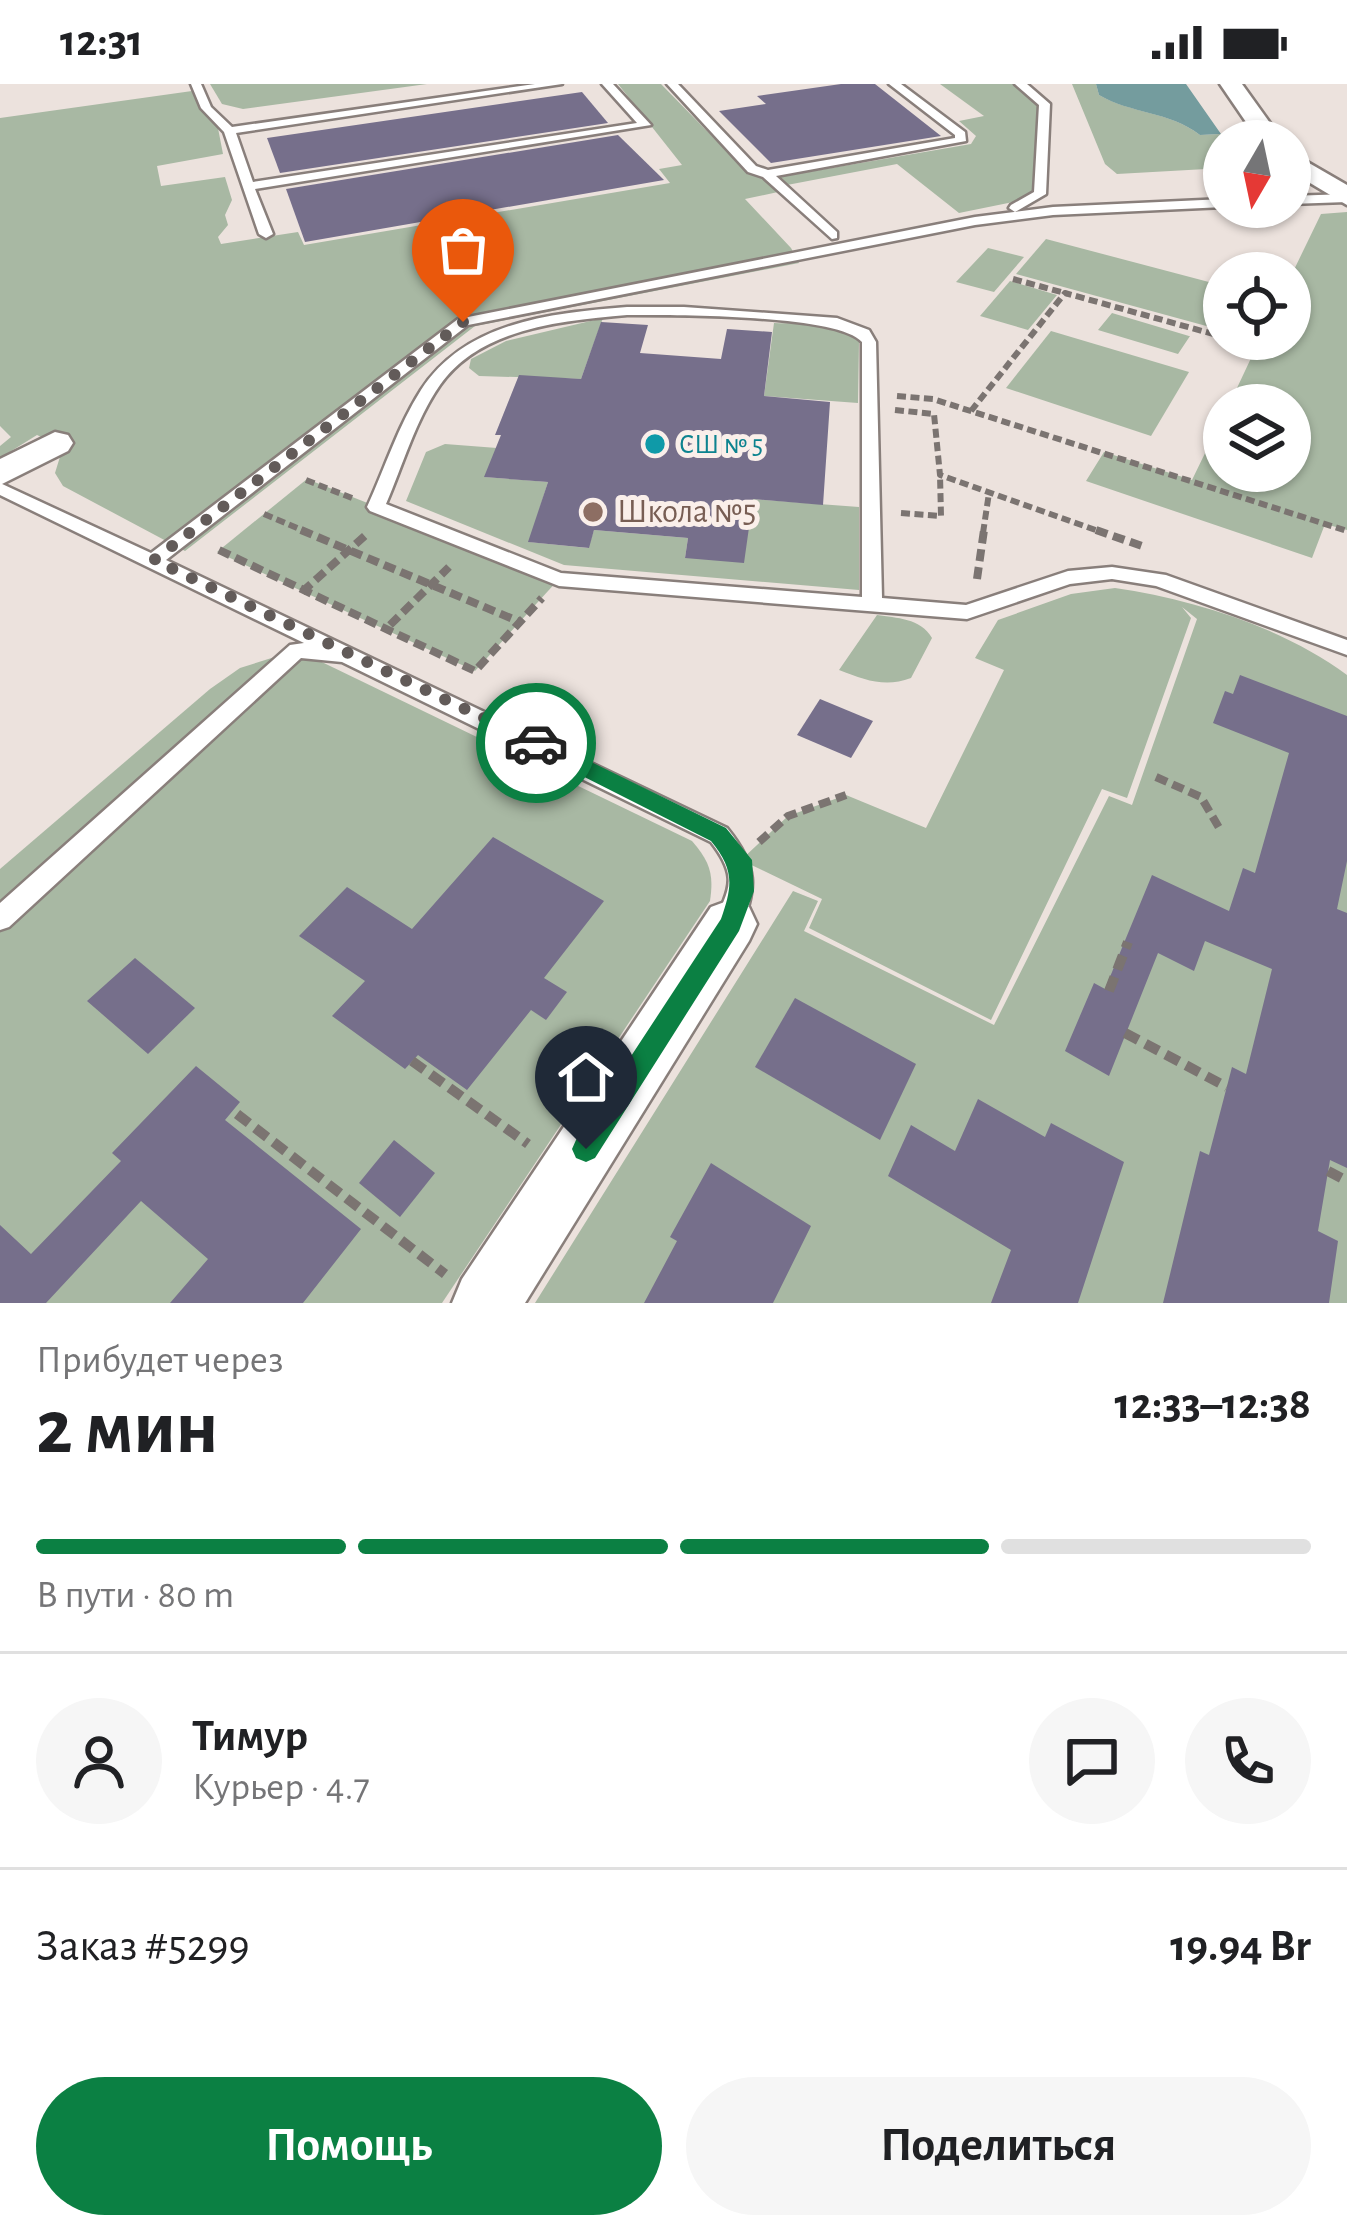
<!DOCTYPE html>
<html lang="ru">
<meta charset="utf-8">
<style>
body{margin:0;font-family:"Alegreya Sans",sans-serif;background:#f6f6f6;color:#202124;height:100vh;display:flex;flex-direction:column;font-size:45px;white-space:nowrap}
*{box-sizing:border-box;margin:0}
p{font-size:39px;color:#757577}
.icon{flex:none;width:66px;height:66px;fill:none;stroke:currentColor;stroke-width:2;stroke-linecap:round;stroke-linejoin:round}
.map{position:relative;height:1219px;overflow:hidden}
.details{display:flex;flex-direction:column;background:#fff;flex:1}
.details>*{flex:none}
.needle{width:78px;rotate:189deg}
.buttons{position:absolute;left:1203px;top:36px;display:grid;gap:24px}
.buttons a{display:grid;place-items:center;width:108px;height:108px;border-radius:50%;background:#fff;box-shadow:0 3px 9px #0004;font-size:60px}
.pin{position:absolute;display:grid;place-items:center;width:102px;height:102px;color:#fff;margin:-123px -51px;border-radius:50% 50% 50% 0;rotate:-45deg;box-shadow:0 0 12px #0007}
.pin .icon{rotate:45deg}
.courier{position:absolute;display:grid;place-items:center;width:120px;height:120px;margin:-60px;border:9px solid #0b8043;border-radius:50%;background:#fff;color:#222;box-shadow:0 3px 15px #0007}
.summary em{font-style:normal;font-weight:700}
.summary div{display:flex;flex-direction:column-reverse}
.summary{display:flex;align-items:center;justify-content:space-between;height:204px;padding:0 36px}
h1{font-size:78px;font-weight:700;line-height:90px}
.bar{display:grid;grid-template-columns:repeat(4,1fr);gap:18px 12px;align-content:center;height:144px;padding:0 36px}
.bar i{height:15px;border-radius:9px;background:#e0e0e0}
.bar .on{background:#0b8043}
.bar p{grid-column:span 4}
.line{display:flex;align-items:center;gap:30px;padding:0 36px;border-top:3px solid #e0e0e0}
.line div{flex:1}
.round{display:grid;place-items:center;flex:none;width:126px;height:126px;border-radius:63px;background:#f6f6f6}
.primary-button{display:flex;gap:24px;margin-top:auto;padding:24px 36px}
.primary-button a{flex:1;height:138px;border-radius:72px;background:#0b8043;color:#fff;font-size:48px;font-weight:700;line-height:138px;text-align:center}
.primary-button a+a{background:#f6f6f6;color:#202124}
.status{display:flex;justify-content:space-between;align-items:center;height:84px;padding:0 60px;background:#fff;direction:ltr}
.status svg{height:33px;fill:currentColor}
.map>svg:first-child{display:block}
</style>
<div class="status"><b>12:31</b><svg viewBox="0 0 49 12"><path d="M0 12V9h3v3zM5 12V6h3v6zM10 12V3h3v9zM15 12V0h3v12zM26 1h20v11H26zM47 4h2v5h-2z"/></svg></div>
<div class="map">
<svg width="1347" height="1219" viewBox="0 0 1347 1219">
<rect width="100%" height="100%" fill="#ece2dd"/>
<g fill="#a8b8a3">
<path d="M210 0H427L243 25 222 20Z"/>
<path d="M618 0H661L746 87 762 93 778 108 745 115 791 164 799 179 475 242 185 467 63 402 55 389 63 363 37 351 0 374V362L11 353 0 342V34L192 7 200 26 217 39 223 70 157 82 161 102 225 93 232 116 225 131 228 141 218 153 221 160 298 148 304 161 670 99 659 85 682 81Z"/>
<path d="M940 0H1013L1038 19 1033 114 959 129 897 80 787 101 779 93 971 60 976 52 959 37 984 32Z"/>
<path d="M1072 0H1096L1099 11C1132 30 1169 27 1200 51L1221 50 1224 84 1117 90 1105 80Z"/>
<path d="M1347 128V446L1325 440 1312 474 1086 397 1104 368 1192 396 1224 330V387H1290V321H1229L1260 255H1290V194L1321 130Z"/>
<path d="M1046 155 1224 202V219L1210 243 1016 190Z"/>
<path d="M988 164 1024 173 994 208 956 198Z"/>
<path d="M1010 197 1057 211 1028 246 980 232Z"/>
<path d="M1112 229 1189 252H1190L1178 270 1098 246Z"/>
<path d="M603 234 581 295 479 292 469 284 471 275 506 257Z"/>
<path d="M774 239C801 240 841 235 859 258L858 319 764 312Z"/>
<path d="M1051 247 1189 288 1151 352 1006 304Z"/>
<path d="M445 360 497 364 485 393 548 398 529 458 588 464 594 446 688 454 685 474 753 415 859 423V506L564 481 406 417 426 368Z"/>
<path d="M307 395 559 495 475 587 217 468Z"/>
<path d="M1115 504C1193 515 1284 544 1347 591V1219H535L793 807 818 817 804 847 994 941 1109 712 1132 721 1197 535 1182 523 1191 534 1127 714 1102 705 991 936 809 844 822 815 741 776 788 732 846 711 926 744 1004 586 975 574 998 536 1071 510Z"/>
<path d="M877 531C896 534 921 534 932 554L911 594C885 604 865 596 839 586Z"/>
<path d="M297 566 692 757C710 778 714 790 710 817L442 1219H0V785L210 605 240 584Z"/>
</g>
<path fill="#749c9e" d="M1096 0H1186L1221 50 1200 51C1169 27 1131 30 1099 11Z"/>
<g fill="#766f8b">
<path d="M841 0H875L941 52 771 79 719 27 766 20 757 12Z"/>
<path d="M582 8 608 39 280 89 267 54Z"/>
<path d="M618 51 664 96 305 158 286 105Z"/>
<path d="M601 238 648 241 640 269 721 275 727 245 772 248 764 312 830 318 823 421 753 415 744 479 685 474 688 454 594 446 589 464 528 458 548 398 484 393 501 351H495L519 291 581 295Z"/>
<path d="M1240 591 1347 632V777L1337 825 1347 829V1084L1330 1076 1318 1147 1338 1157 1329 1219H1163L1200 1067 1209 1071 1232 983 1246 990 1272 885 1205 857 1194 887 1158 869 1109 992 1065 967 1094 899 1105 905 1152 791 1229 827 1243 784 1255 789 1289 669 1213 639 1225 607 1233 610Z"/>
<path d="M820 615 873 637 851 674 797 651Z"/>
<path d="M493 753 604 817 544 894 567 908 546 936 531 926 467 1006 418 971 405 985 332 932 365 897 299 852 347 803 412 845Z"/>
<path d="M135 874 195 924 148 970 87 917Z"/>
<path d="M795 914 916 980 880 1056 755 983Z"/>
<path d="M196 982 240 1018 225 1036 361 1145 303 1219H170L208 1175 141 1117 46 1219H0V1141L31 1170 121 1077 112 1069Z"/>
<path d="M978 1015 1045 1053 1051 1039 1124 1078 1078 1219H991L1011 1166 888 1092 911 1041 955 1067Z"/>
<path d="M394 1056 435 1089 400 1133 359 1099Z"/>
<path d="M711 1079 811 1142 773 1219H644L677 1157 670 1153Z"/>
</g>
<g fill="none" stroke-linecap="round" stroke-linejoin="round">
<g stroke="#897f7b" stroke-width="5">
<g id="service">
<path d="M191 0H201L211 23 232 43 535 0H562L236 49 253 98 637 39 602 0H613L651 41 255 105 273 150 266 154 259 150 224 48 201 24Z"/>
<path d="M667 0H678L756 82 768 86 955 54V51L889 0H901L965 48 966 57 776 92 837 148V154L832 155 763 93 748 88Z"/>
<path d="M1015 0H1027L1050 20 1046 110 1015 128 1009 124 1011 121 1034 108 1039 21Z"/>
<path d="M1347 110V118L1290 120V112Z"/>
<path d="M1224 115V123L1053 131 975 141 468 241 166 476 727 744C758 782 758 804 739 848L730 851 721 848C711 812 750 808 711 758L342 578 301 574 9 843 0 846V819L290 561 304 559 0 411V399L151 469 458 235 975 133 1053 123Z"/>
<path d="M627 223H684L837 234 869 246 876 258 882 514 966 521 1068 487 1112 483 1166 491 1347 556V571L1156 502 1112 495 1070 500 967 535 559 502 370 427 367 423C385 384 398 342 421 306 466 237 553 229 627 223ZM627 231C670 231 838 230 862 258V513L561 489 386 420C403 381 415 337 440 301 481 243 563 237 627 231Z"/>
</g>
</g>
<g stroke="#897f7b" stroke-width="5">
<g id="minor">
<path d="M1220 0H1242L1283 57H1259Z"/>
<path d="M1290 68 1347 101V121L1290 87Z"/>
<path d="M55 348 68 351 73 359 68 367 0 401V375Z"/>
<path d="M730 816 749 823 757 840 749 857 525 1219H452L462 1195 711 823Z"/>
</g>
</g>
<g stroke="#7b7471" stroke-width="6" stroke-dasharray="9 4.5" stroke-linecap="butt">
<path d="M1013 195 1065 209"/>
<path d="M897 312 933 315 1347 447"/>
<path d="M895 326 934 330 940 391 1104 449"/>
<path d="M971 327 1065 209 1224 253"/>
<path d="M306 396 352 414"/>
<path d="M901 429 941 432 940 391"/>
<path d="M264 430 309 449"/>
<path d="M983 449 989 409"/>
</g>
<g stroke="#7b7471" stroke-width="8" stroke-dasharray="12 6" stroke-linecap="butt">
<path d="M301 446 520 538"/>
<path d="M1096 446 1142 462"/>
<path d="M219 466 475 587 542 514"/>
<path d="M977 495 984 446"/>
<path d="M302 508 367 450"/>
<path d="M390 541 449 483"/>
<path d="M1156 693 1201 713 1221 747"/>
<path d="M759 758 788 732 846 711"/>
</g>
<g stroke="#7b7471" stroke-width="10" stroke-dasharray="15 8" stroke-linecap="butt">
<path d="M1109 907 1128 858"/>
<path d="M1125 949 1227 1003"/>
<path d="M412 977 528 1060"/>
<path d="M237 1030 445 1190"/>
<path d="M1328 1087 1347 1097"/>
</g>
<use href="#service" fill="#fff" fill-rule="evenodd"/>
<use href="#minor" fill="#fff" fill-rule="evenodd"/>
</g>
<path fill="#0b8043" d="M536 651 726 744 752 776 754 807 739 847 595 1074 586 1078 576 1074 572 1065 576 1056 721 835C733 801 734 785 711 757L529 665V653Z"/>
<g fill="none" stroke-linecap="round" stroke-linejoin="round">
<path stroke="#625b59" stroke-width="12" stroke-dasharray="0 21.6" d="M463 238 154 476 536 659"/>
</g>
<circle fill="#0f9aa8" stroke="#faefea" stroke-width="4.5" cx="655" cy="360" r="12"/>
<circle fill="#8d6e63" stroke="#faefea" stroke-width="4.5" cx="593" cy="428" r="12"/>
<g text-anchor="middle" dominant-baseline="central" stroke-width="10" stroke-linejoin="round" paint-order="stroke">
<g font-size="27" fill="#0d838f" stroke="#faefea" text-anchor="start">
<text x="679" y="360">СШ № 5</text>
</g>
<g font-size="33" fill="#785e54" stroke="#faefea" text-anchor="start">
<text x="617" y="428">Школа №5</text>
</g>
</g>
</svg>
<div class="buttons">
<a><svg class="needle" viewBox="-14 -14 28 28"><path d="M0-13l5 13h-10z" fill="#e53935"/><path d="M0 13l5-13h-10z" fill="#757577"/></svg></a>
<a><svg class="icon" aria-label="locate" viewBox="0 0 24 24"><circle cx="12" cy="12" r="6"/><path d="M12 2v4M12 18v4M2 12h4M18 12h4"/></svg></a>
<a><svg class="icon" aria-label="layers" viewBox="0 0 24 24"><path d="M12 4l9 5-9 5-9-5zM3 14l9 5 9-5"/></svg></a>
</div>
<div class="pin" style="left:463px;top:238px;background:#ea580c"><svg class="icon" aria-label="bag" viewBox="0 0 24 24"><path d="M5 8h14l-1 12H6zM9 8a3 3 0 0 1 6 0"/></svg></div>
<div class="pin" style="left:586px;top:1065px;background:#1f2937"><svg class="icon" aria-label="home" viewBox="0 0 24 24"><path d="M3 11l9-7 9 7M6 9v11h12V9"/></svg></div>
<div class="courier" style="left:536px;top:659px"><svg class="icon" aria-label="car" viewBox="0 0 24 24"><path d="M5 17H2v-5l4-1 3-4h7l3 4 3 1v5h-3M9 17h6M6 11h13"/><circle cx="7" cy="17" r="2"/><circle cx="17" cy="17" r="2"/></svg></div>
</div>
<section class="details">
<div class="summary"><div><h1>2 мин</h1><p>Прибудет через</p></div><em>12:33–12:38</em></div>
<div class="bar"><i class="on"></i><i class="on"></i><i class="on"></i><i></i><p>В пути · 80 m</p></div>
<div class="line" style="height:216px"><a class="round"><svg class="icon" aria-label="person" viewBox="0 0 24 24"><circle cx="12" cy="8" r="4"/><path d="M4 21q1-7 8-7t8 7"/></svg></a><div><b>Тимур</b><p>Курьер · 4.7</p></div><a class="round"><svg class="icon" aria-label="chat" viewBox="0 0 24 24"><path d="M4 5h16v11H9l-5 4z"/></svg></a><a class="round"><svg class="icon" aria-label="phone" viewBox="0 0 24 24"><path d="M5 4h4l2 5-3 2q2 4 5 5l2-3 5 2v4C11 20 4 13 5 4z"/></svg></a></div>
<div class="line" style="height:156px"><div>Заказ #5299</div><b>19.94 Br</b></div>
<div class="primary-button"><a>Помощь</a><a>Поделиться</a></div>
</section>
